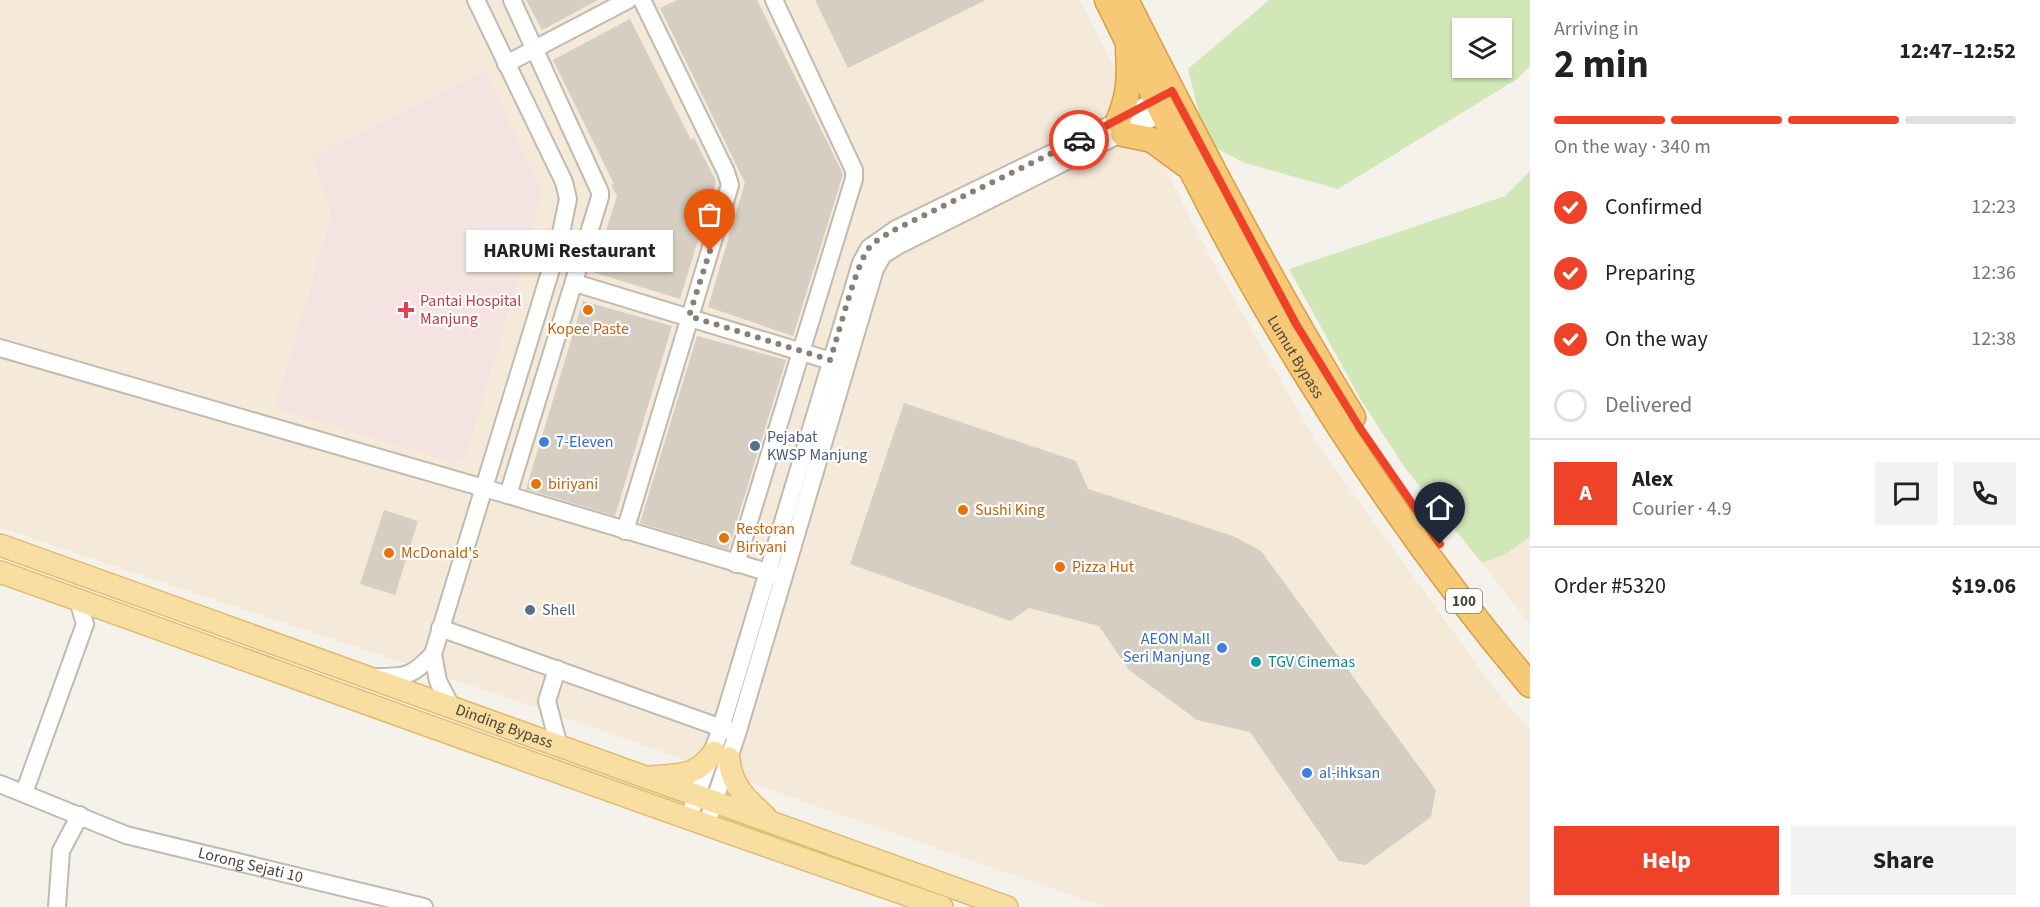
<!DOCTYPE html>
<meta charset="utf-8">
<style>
body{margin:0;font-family:"Source Sans 3",sans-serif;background:#f2f2f2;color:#222;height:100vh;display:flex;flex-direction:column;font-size:22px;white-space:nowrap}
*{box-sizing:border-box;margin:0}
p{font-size:20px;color:#767676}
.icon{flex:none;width:33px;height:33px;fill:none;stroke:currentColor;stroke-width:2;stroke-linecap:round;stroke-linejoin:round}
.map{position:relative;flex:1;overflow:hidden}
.details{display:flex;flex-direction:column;background:#fff;width:510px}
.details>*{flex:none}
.controls{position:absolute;left:1452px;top:18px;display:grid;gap:12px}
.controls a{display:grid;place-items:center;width:60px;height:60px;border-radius:0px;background:#fff;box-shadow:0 2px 4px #0004;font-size:30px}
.pin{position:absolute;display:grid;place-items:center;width:51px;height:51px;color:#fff;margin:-62px -26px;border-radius:50% 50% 50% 0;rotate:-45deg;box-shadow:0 0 6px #0007}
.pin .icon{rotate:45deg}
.courier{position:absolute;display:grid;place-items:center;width:60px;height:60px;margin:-30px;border:4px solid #ef4329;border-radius:50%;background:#fff;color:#222;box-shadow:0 2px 8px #0007}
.bubble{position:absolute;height:42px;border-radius:0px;background:#fff;box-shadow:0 2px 4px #0004;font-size:20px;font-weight:700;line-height:42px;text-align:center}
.summary em{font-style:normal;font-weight:700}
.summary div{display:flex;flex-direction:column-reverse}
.summary{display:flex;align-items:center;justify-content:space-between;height:102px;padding:0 24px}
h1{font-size:39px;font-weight:700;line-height:45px}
.bar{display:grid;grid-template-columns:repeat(4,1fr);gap:9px 6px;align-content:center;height:72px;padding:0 24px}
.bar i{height:8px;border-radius:4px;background:#e0e0e0}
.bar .on{background:#ef4329}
.bar p{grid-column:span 4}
.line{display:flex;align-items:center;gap:15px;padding:0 24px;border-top:2px solid #e0e0e0}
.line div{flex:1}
.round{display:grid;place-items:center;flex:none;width:63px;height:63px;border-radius:0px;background:#f2f2f2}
ol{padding:0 24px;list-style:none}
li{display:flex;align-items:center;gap:18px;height:66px}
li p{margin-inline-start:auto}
li .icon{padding:6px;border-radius:50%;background:#ef4329;color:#fff;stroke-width:4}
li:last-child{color:#767676}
li i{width:33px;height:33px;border:3px solid #e0e0e0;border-radius:50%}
.action{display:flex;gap:12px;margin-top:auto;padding:12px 24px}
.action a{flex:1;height:69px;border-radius:0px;background:#ef4329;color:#fff;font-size:24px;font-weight:700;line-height:69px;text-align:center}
.action a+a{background:#f2f2f2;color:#222}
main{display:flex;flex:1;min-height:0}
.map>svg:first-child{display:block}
</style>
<main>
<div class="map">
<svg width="1530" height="907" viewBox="0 0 1530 907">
<rect width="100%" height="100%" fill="#f5f2ec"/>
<g fill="#f5e9d9">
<path d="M0 0H1080L1209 255 1318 445 1496 691 1530 730V907H1104L500 695 0 528Z"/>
<path d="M1530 537V625L1482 563 1508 553Z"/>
</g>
<path fill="#f5e3e1" d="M485 71 543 193 466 457 455 463 275 408 332 213 312 156Z"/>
<g fill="#d2e7b7" fill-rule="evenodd">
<path d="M1269 0H1530V66L1517 79 1338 189 1245 163 1206 143 1188 69ZM1462 28H1502V68H1462Z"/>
<path d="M1530 171V537L1506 554 1482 563 1405 468 1361 400 1289 269 1505 196Z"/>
</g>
<g fill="#d6cec2">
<path d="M526 0H598L542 30Z"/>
<path d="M677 0H757L843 174 793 336 708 307 745 183 660 8Z"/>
<path d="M815 0H986L848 68Z"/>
<path d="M630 19 691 140 694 138 716 181 680 299 593 272 617 196 611 185 614 184 553 60Z"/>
<path d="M583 301 672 326 615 516 526 489Z"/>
<path d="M697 336 786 360 728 550 640 523Z"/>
<path d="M904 403 1076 461 1088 489 1233 536 1261 551 1436 790 1431 817 1365 865 1339 861 1250 732 1197 720 1129 670 1099 626 1029 608 1010 621 850 564Z"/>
<path d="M384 510 418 521 395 595 360 584Z"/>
</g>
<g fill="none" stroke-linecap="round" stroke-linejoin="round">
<g stroke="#c1baaf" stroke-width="20">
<g id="minor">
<path d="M512 0 600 192V197L508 495 777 575"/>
<path d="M506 64 628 0"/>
<path d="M575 283 841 364"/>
<path d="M0 348 508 495"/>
<path d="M625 531 730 185 726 172 642 0"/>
<path d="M736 564 854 179V170L774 0"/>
<path d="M440 628 730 731"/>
<path d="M557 669 547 701 559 746"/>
<path d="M376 677C406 677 413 676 433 654"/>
<path d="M452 708 438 681 433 654 559 243 568 199 564 182 476 0"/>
<path id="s1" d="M0 784 126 835 424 907"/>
<path d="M24 793 85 624 78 600"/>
<path d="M688 819 721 728 861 263 869 248 896 229 1112 124 1164 95"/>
<path d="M706 826 737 734 875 269 883 255 899 245 1170 109"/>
<path d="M57 907 61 851 80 815"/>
</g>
</g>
<g stroke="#dfbb70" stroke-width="24">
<g id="major">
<path id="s2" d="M0 545 1007 907"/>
<path d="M0 572C314 684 627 799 942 907"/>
<path d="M729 758C731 785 745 798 765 816"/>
<path d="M652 777C681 774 696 777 714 752"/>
</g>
</g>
<g stroke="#d79e45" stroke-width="27">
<g id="highway">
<path id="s3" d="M1107 0C1162 111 1215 224 1279 330 1353 454 1437 575 1530 685"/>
<path d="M1126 0C1197 141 1270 282 1353 417"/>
<path d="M1118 121C1129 97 1130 77 1128 50"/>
<path d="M1123 134 1152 140 1186 165"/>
</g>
</g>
<use href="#minor" stroke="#fff" stroke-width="16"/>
<use href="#major" stroke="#f9dea1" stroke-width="21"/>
<use href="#highway" stroke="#f7c976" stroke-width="24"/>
</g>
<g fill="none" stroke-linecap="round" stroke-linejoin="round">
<path stroke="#868078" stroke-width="6" stroke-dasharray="0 10.8" d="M710 251 689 316 830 360C838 337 856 264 869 248 876 240 887 234 896 229L1079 140"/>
<path stroke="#ef4329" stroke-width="8" d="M1079 140 1172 91 1296 324 1358 425 1440 544"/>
</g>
<path fill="#e0444e" stroke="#fff" stroke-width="2" d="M403 301h6v6h6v6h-6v6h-6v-6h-6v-6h6z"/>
<g fill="#e8710a" stroke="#fff" stroke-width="2">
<circle cx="588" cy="310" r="6"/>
<circle cx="536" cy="484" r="6"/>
<circle cx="963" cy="510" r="6"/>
<circle cx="724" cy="538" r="6"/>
<circle cx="389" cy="553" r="6"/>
<circle cx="1060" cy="567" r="6"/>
</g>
<g fill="#3f7fe0" stroke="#fff" stroke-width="2">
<circle cx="544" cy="442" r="6"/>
<circle cx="1222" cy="648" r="6"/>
<circle cx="1307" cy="773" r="6"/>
</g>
<g fill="#5c6f8a" stroke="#fff" stroke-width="2">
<circle cx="755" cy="446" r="6"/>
<circle cx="530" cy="610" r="6"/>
</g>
<circle fill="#0f9aa8" stroke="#fff" stroke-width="2" cx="1256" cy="662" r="6"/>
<g text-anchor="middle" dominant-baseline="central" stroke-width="4.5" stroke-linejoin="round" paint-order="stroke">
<rect fill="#fff" stroke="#807b75" stroke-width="1.5" x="1446" y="589" width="36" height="24" rx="4.5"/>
<g font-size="15" font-weight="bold" fill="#4a433a">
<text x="1464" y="601">100</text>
</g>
<g font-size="16" fill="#be3a42" stroke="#fff" text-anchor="start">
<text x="420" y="301">Pantai Hospital<tspan x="420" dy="18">Manjung</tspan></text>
</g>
<g font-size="16" fill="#c56008" stroke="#fff" text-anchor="start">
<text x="588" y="329" text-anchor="middle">Kopee Paste</text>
<text x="548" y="484">biriyani</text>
<text x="975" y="510">Sushi King</text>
<text x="736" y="529">Restoran<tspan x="736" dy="18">Biriyani</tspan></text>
<text x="401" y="553">McDonald's</text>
<text x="1072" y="567">Pizza Hut</text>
</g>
<g font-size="16" fill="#4a433a" stroke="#fff">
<text stroke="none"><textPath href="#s3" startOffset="404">Lumut Bypass</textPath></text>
<text stroke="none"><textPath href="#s2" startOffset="536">Dinding Bypass</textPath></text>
<text stroke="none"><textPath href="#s1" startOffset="264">Lorong Sejati 10</textPath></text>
</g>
<g font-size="16" fill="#4e5e75" stroke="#fff" text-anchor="start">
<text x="767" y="437">Pejabat<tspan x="767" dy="18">KWSP Manjung</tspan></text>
<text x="542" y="610">Shell</text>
</g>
<g font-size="16" fill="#366cbe" stroke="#fff" text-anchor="start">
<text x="556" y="442">7-Eleven</text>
<text x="1210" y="639" text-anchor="end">AEON Mall<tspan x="1210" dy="18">Seri Manjung</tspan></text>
<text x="1319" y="773">al-ihksan</text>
</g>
<g font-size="16" fill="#0d838f" stroke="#fff" text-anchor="start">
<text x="1268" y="662">TGV Cinemas</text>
</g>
</g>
</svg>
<div class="controls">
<a><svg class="icon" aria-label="layers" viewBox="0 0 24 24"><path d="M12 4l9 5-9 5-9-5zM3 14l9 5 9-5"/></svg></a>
</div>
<div class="pin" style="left:710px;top:251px;background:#ea580c"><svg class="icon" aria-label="bag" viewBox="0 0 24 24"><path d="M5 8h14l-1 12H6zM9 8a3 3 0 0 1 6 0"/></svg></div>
<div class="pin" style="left:1440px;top:544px;background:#1f2937"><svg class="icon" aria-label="home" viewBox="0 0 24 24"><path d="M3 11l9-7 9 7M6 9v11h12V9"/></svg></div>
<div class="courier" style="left:1079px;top:140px"><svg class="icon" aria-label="car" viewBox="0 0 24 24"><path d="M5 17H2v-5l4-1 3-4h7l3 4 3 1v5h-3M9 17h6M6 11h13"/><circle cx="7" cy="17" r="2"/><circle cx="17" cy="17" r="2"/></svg></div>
<div class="bubble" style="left:466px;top:230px;width:207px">HARUMi Restaurant</div>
</div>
<section class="details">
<div class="summary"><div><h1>2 min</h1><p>Arriving in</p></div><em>12:47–12:52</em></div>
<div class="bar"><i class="on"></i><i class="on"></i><i class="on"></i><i></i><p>On the way · 340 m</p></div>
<ol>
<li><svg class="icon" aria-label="check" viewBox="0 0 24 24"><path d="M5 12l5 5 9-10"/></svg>Confirmed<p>12:23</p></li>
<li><svg class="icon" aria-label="check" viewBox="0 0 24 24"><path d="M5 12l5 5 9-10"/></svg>Preparing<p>12:36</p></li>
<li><svg class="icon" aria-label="check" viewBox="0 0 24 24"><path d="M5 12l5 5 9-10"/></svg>On the way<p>12:38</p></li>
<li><i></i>Delivered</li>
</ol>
<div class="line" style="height:108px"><b class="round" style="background:#ef4329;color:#fff">A</b><div><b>Alex</b><p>Courier · 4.9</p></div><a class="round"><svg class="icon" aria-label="chat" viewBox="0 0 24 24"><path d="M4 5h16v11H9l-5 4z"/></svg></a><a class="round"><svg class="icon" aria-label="phone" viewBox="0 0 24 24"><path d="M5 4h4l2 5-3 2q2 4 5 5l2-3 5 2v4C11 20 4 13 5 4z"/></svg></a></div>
<div class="line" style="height:78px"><div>Order #5320</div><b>$19.06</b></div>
<div class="action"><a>Help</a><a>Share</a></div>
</section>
</main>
